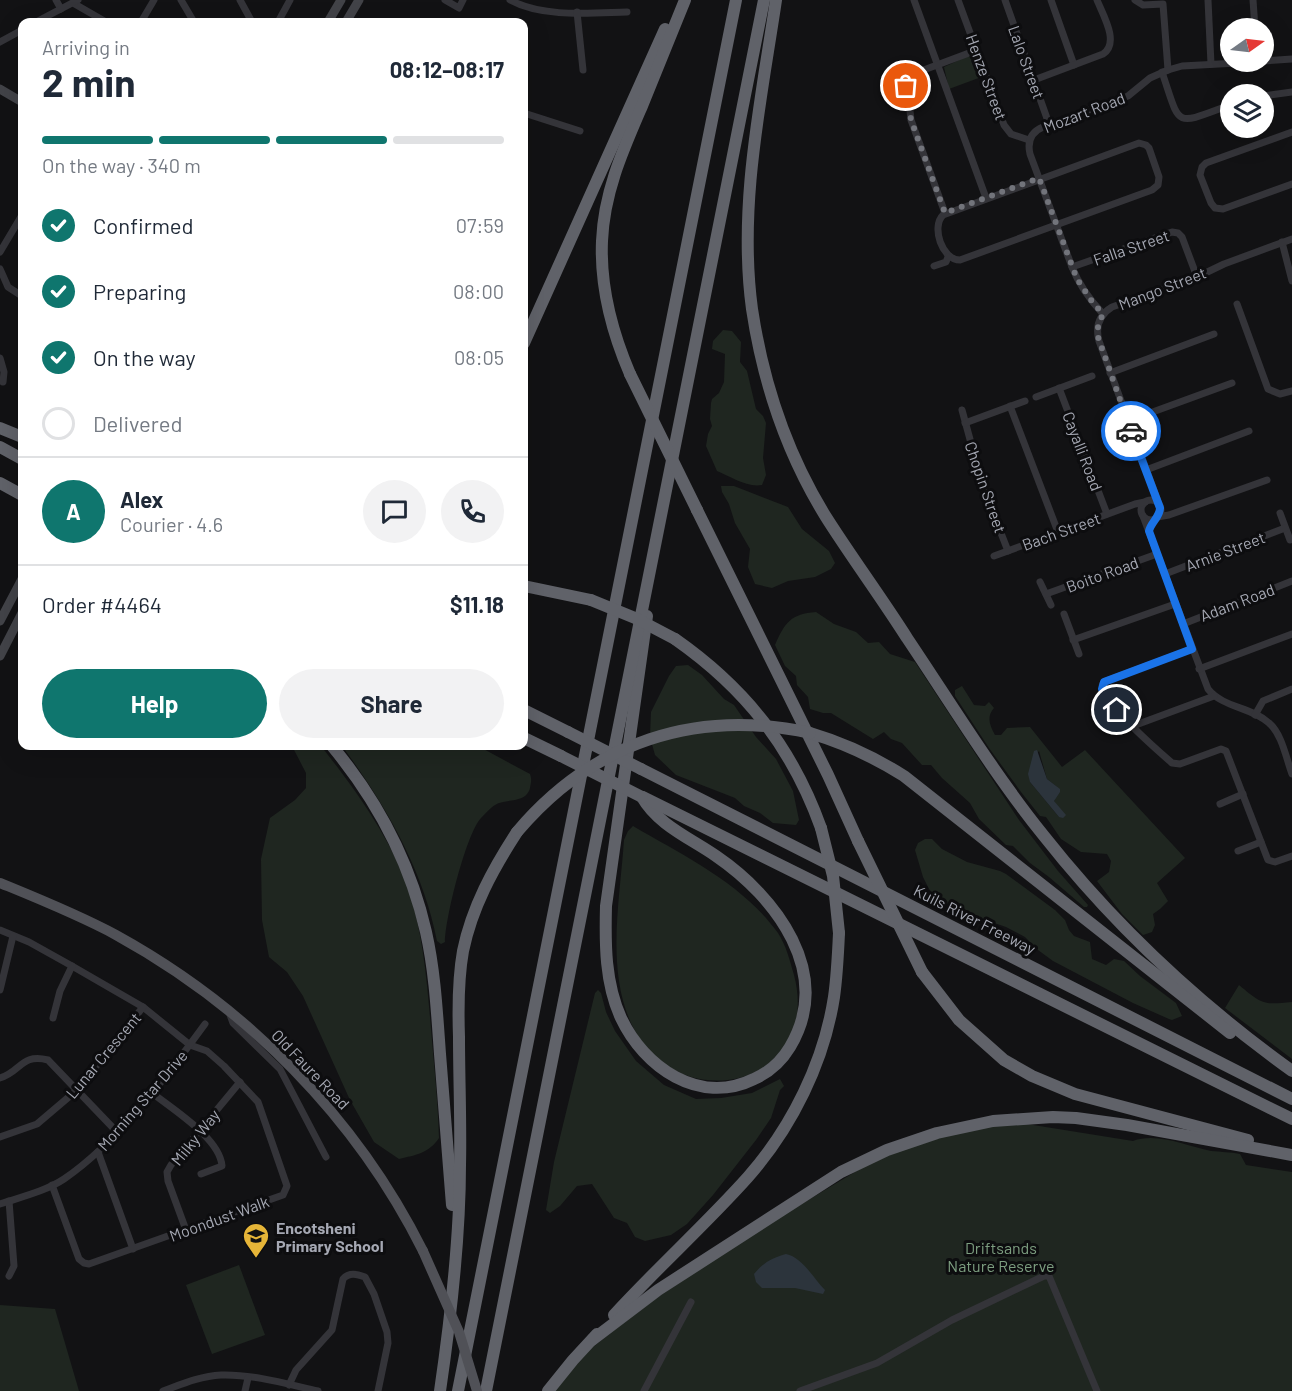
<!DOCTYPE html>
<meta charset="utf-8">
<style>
body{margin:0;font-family:Barlow,sans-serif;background:#f2f2f3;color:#1f2937;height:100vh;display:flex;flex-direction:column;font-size:22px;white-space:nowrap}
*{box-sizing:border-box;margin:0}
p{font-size:20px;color:#747a83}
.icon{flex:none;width:33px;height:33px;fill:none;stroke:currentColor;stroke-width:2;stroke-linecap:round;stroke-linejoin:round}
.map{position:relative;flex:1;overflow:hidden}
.details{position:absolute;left:18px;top:18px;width:510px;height:732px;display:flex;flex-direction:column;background:#fff;border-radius:12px;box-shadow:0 6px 24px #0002}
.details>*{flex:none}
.needle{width:39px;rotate:76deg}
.buttons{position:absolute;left:1220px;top:18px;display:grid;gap:12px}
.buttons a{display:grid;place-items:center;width:54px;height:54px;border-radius:50%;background:#fff;box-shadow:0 6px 24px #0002;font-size:30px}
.pin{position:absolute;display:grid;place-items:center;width:51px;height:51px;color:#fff;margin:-26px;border:3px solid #fff;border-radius:50%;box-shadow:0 2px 6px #0007}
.courier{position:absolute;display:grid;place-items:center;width:60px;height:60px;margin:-30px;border:4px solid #1a73e8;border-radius:50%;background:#fff;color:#222;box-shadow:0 2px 8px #0007}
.summary em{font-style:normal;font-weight:700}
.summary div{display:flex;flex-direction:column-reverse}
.summary{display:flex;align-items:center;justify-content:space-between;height:102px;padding:0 24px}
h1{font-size:39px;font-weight:700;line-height:45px}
.bar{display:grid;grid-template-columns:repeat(4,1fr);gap:9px 6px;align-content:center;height:72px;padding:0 24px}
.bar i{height:8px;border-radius:4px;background:#e0e1e3}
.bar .selected{background:#0f766e}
.bar p{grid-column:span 4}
.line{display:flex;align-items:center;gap:15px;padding:0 24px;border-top:2px solid #e0e1e3}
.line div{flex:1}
.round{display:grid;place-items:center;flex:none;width:63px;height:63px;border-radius:32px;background:#f2f2f3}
ol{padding:0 24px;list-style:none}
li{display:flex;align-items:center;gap:18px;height:66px}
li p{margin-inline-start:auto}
li .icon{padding:6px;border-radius:50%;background:#0f766e;color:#fff;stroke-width:4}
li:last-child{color:#747a83}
li i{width:33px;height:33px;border:3px solid #e0e1e3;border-radius:50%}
.cta{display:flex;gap:12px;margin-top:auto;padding:12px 24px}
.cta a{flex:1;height:69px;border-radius:36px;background:#0f766e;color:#fff;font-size:24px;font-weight:700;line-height:69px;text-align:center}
.cta a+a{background:#f2f2f3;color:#1f2937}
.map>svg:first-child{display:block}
</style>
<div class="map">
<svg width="1292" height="1391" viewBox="0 0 1292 1391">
<rect width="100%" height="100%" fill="#121214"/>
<g fill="#1f2620" fill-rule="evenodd">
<path d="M968 56H972L977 59 984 76 949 89 944 67Z"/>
<path d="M723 330 732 331 741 342 740 362 747 371 756 409 763 416 766 423 763 458 766 475 762 485C747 488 730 476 717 471L706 446 708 434 712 426 710 419 711 403 712 399 719 393 724 382 725 354 712 349 713 341Z"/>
<path d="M721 486H734L788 507 802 529 829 551 835 563 831 569 815 577 788 581 772 588 755 584 748 567 750 549 735 523 729 504 722 492Z"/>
<path d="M816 612 834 624 856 632 868 643 879 642 890 654 915 662 1019 820 1058 871 1088 905 1087 907H1084L1049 877 1030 863 1013 846 1006 845 979 819 970 803 942 778 931 765H922L902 743 891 739 884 732 873 739 831 713H823L810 709 808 697 797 685 796 676 785 666 775 645C785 622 791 614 816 612Z"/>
<path d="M688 665 702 675 724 699 734 705 756 737 776 759 793 791 799 820 796 825 773 823 760 813 744 806 735 798 676 775 655 755 650 737 651 712 669 676 676 666Z"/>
<path d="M962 686 974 705 985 706 989 702 994 708C986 717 990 726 995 735H1001L1007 728 1030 727 1062 767 1085 750 1185 858 1157 883 1168 901 1160 909 1153 914 1155 925 1152 932 1143 935 1122 914 1097 881 1109 872 1111 861 1107 854 1081 852 1061 839 1046 817 1040 816 1021 792 989 748 955 696V690ZM1039 751 1047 779 1057 787 1054 801 1059 817 1030 782C1030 770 1031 760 1039 751Z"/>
<path d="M292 746H321C354 788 388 834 407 885 423 931 427 981 431 1029 434 1065 438 1102 439 1138 429 1153 416 1155 399 1159L374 1142 350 1100 303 996 287 972 269 957 262 920 261 859 270 818 295 800 306 788V773Z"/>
<path d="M342 746H478L530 774C532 780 531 782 530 788 526 804 506 798 495 805 490 808 485 814 481 818 466 834 445 919 445 942L441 944 437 941C423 869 385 804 342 746Z"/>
<path d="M633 826C684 856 742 883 778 933 786 945 790 961 794 975 823 1085 677 1122 631 1023 606 968 620 899 624 840L628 831Z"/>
<path d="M925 839H932L942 849 967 862 1000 871 1006 874 1055 910 1065 920 1069 930 1074 936 1090 942 1092 959 1106 965 1114 959 1124 961 1140 976 1176 1003 1182 1016 1172 1020 1169 1019 1133 1003 1053 961 1038 950 1025 937 1006 927 954 909 936 897 929 889 923 877 915 850 918 843Z"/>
<path d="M1239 985C1262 1004 1262 1005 1292 1002V1059L1225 1008Z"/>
<path d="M598 990 601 993 606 1012 615 1031 636 1061 664 1085 696 1099 721 1098 752 1093 780 1079 784 1086 780 1090 771 1118 756 1140 713 1195 687 1224 671 1235 645 1241 635 1237 627 1223 614 1218 592 1184 577 1186 560 1206 550 1213 546 1210 554 1162 595 993Z"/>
<path d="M989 1118 1133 1141C1157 1132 1186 1146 1211 1151 1221 1152 1230 1152 1240 1154L1246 1165 1292 1172V1391H551L568 1366 655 1299 760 1229 880 1157Z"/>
<path d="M239 1265 265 1335 212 1354 186 1285Z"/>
<path d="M0 1305 55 1309 79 1391H0Z"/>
</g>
<g fill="#2c343c">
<path d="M1037 750 1047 779 1060 789V792L1054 801 1066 815 1063 818 1059 817 1030 782 1028 774 1034 751Z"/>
<path d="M786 1254C802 1257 814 1279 825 1290L823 1294 795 1288H762L756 1282 754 1274C764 1262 772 1258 786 1254Z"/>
</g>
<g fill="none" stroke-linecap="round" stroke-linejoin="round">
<g stroke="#343439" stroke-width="7">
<path d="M56 0 61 9"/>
<path d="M181 0 194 22"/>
<path d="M240 0 252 22"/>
<path d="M445 0 459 8 463 0"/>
<path d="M510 0C543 18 591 13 627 12"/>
<path d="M914 0 986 198"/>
<path d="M958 0 1004 125 1011 134 1029 140"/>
<path d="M1005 0 1049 124"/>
<path d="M1051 0 1074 65"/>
<path d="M1135 0 1143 5 1163 4 1168 70"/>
<path d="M1208 0 1211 64"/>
<path d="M1253 0 1255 28"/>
<path d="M73 3 106 22"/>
<path d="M577 12 583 70"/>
<path d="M36 22 78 0"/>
<path d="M141 22 154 0"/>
<path d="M278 22 290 0"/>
<path d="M0 42 22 30"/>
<path d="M1263 61 1292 59"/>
<path d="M1162 72C1181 128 1173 126 1230 105"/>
<path d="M1034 80 1103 54C1120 43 1103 15 1097 0"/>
<path d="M1263 96 1292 92"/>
<path d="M524 113 580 131"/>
<path d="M1292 132 1206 163 1202 167 1200 175 1211 203 1215 208 1223 209 1292 184"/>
<path d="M1139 143 1146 145 1149 148 1159 177 1158 185 1152 190 960 260C942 260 931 227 943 215Z"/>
<path d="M945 213 911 120 907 83 913 74 977 50"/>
<path d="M1282 242 1292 281"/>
<path d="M0 252 22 215"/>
<path d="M934 266 946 262 948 257"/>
<path d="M1072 267 1172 232 1178 233 1182 237 1197 277"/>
<path d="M0 269 8 287 22 296"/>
<path d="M1237 304 1268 389 1280 394 1292 391"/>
<path d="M1103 314C1090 300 1079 285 1072 267L1030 154C1027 141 1031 132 1043 127L1128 96 1150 78 1168 70 1182 66 1256 62"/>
<path d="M0 358 4 372 3 382"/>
<path d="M1110 373 1214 334"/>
<path d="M1059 388 1107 514"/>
<path d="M1036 397 1092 376"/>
<path d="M1010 406 1058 532"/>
<path d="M962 410 983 487 1008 551"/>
<path d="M1128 421 1232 383"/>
<path d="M965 423 1025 401"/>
<path d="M1146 470 1249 431"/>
<circle cx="1151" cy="510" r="10"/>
<path d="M1159 504 1099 341C1095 326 1099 315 1112 307L1197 277 1224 264 1292 239"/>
<path d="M1280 513 1290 540"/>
<path d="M1143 516 1208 689C1223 708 1252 707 1269 723 1282 734 1286 758 1292 774"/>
<path d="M1157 517 1169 515 1267 480"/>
<path d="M994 556 1135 504 1145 502"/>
<path d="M1165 574 1285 528"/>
<path d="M1040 582 1051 605"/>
<path d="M1046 594 1157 554"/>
<path d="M1064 614 1079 654"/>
<path d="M1183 624 1292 581"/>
<path d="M1073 640 1175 604"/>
<path d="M1192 649 1106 681C1103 684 1101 684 1103 689 1107 706 1157 750 1172 763L1180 764 1221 749 1226 751 1268 860 1275 862 1292 856"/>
<path d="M1199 669 1292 634"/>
<path d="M1255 715 1263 701 1292 689"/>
<path d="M1133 726 1214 696"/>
<path d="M1220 804 1243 794"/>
<path d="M1238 851 1261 842"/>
<path d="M0 930 29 942 72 966 143 1007 190 1045 207 1051 224 1066 258 1102 287 1186 283 1195 89 1264 84 1263 79 1259 52 1185"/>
<path d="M0 990 13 936"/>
<path d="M229 1012 233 1023 280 1069 326 1157"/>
<path d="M53 1018 60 991 72 966"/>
<path d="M0 1078C21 1072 21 1053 48 1060L117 1132"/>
<path d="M151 1092C172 1109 220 1138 222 1166L201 1174"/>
<path d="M0 1137 37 1124 77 1090 143 1007"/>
<path d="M98 1152 133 1249"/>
<path d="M9 1201 14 1266 9 1276"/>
<path d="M0 1204C21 1197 46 1191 64 1179 117 1143 167 1076 205 1024"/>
<path d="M186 1230 168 1181 167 1172 171 1165 240 1082"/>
<path d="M289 1385 296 1370 332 1330 343 1279C349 1272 357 1274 365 1277L374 1294 387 1332 388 1343 378 1391"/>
<path d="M163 1391C182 1384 201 1376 221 1375 253 1374 287 1384 318 1391"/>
<path d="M245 1391 248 1378"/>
<path d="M644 1391 691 1302"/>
<path d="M800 1391 877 1363 952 1320 1044 1276H1049L1097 1391"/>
</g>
<g stroke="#424348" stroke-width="9">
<path d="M328 22 341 0"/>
<path d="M346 22 359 0"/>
<path d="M0 89 22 102"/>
<path d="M0 621 22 579"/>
<path d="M0 656 22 613"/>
</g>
<path stroke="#505157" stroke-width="10" d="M0 883C39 899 79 915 116 935 247 1007 356 1117 423 1251"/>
<g stroke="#606269" stroke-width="12">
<path d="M776 0C761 101 738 206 752 309 763 382 787 454 826 517 852 558 881 597 907 638 952 705 994 774 1044 836 1115 926 1199 1004 1292 1071"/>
<path d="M524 343 665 29"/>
<path d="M630 374C612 332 600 287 602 241 604 192 623 150 642 106 656 71 671 35 685 0"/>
<path d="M0 428 22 437"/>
<path d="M0 447 22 459"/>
<path d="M0 483 22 495"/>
<path d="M697 510 828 775 858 841"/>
<path d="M524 586 591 600"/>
<path d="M675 639C745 688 792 747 821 828"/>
<path d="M524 710 568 732"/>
<path d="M810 733C844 743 874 757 904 776L1230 1033"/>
<path d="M524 738 561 756"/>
<path d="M332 746C377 800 410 862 426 932 435 972 437 1013 440 1054 444 1104 448 1155 452 1205"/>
<path d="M641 769 1292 1099"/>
<path d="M642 797C658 825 690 838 716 856 776 897 834 973 790 1047 781 1062 770 1072 754 1079 699 1106 644 1067 621 1018 605 983 605 944 606 906L647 616"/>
<path d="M643 797 1292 1119"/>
<path d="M922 972 959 1020 1004 1060 1032 1076 1075 1094 1248 1140"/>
<path d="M614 1315C658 1267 706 1224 748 1177 792 1127 824 1062 834 997 837 976 838 955 839 933"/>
<path d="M592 1340 658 1290 841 1172 887 1150 937 1133 993 1121 1053 1117 1076 1118 1127 1125 1292 1155"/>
<path d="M440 1391C451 1316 460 1240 460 1165 461 1122 459 1080 459 1037 458 1008 458 979 463 951 472 907 493 869 517 832"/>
<path d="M458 1391 736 0"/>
<path d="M486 1391 764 0"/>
<path d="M548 1391 573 1360 597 1334"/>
</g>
<path stroke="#505157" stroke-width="10" d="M423 1251 459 1332 477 1391"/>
<g stroke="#606269" stroke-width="12">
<path d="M630 374 697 510"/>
<path d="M591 600 635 618 675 639"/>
<path d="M568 732 641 769"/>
<path d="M561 756 642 797"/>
<path d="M821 828 833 876 839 933"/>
<path d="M517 832C593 742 696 708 810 733"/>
<path d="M858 841 922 972"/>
</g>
</g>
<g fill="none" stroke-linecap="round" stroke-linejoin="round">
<path stroke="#72747b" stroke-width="6" stroke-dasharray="0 10.8" d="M906 86 911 120 945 213 1039 178 1077 279 1093 303 1103 314 1098 325V337L1131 431"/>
<path stroke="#1a73e8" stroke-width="8" d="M1117 710 1102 689 1104 682 1192 649 1149 531C1151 522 1160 517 1160 508L1131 431"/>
</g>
<defs>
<g id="school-pin" transform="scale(1.35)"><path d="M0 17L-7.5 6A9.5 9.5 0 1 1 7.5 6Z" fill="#e6b538" stroke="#0d0d0f"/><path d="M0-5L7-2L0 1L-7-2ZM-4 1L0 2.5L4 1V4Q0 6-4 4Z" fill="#111"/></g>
</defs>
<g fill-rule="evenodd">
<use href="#school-pin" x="256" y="1236"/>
</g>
<g text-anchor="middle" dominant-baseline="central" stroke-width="6" stroke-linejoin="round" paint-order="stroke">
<g font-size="16" fill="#a5a8b3" stroke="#0d0d0f">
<text transform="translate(1027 62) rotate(70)">Lalo Street</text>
<text transform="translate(987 77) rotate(70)">Henze Street</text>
<text transform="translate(1084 112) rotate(-21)">Mozart Road</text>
<text transform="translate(1131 247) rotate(-19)">Falla Street</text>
<text transform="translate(1162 288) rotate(-21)">Mango Street</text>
<text transform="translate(1083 451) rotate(69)">Cayalli Road</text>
<text transform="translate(986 487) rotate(71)">Chopin Street</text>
<text transform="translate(1061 531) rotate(-20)">Bach Street</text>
<text transform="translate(1225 551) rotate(-21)">Arnie Street</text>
<text transform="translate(1102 574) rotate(-20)">Boito Road</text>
<text transform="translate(1237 602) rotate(-21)">Adam Road</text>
<text transform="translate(975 919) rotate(27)">Kuils River Freeway</text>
<text transform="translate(103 1055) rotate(-50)">Lunar Crescent</text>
<text transform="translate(311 1069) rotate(46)">Old Faure Road</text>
<text transform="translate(142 1100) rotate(-49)">Morning Star Drive</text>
<text transform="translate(195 1137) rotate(-51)">Milky Way</text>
<text transform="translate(219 1218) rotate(-20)">Moondust Walk</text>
</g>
<g font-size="16" font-weight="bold" fill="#a5a8b3" stroke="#0d0d0f" text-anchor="start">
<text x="276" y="1227">Encotsheni<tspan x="276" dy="18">Primary School</tspan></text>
</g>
<g font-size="16" fill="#7d9e80" stroke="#0d0d0f">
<text x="1001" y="1247">Driftsands<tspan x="1001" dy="18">Nature Reserve</tspan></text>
</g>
</g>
</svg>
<div class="buttons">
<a><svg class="needle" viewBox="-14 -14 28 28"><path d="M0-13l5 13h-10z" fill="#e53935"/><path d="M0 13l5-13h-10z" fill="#747a83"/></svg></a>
<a><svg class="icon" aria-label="layers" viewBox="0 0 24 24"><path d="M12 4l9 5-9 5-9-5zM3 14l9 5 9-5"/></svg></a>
</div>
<div class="pin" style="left:906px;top:86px;background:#ea580c"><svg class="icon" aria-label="bag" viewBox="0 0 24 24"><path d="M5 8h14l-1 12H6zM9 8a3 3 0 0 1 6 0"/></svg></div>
<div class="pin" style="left:1117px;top:710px;background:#1f2937"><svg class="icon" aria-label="home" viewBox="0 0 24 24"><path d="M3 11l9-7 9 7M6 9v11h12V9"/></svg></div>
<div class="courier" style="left:1131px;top:431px"><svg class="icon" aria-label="car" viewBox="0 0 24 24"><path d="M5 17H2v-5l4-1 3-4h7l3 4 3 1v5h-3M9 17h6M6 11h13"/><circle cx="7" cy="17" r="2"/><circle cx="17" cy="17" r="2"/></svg></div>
<section class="details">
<div class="summary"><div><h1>2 min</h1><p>Arriving in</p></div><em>08:12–08:17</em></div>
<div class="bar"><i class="selected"></i><i class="selected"></i><i class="selected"></i><i></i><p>On the way · 340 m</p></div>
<ol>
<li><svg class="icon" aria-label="check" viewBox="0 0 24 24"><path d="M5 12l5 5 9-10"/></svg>Confirmed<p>07:59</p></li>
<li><svg class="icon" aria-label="check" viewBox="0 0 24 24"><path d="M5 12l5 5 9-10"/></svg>Preparing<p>08:00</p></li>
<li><svg class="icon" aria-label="check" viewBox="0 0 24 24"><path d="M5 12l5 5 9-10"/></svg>On the way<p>08:05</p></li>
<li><i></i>Delivered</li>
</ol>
<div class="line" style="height:108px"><b class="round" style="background:#0f766e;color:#fff">A</b><div><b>Alex</b><p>Courier · 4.6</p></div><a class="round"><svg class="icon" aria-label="chat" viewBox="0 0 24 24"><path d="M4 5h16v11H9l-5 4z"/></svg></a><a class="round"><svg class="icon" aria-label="phone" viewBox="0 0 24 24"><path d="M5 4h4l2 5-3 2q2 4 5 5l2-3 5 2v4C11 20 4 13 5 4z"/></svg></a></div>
<div class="line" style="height:78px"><div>Order #4464</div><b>$11.18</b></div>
<div class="cta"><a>Help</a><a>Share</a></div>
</section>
</div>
